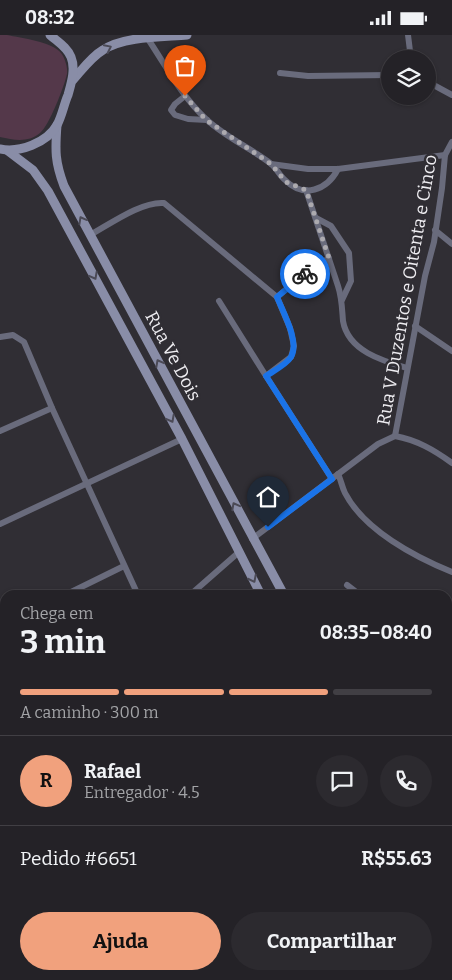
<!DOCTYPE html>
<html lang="pt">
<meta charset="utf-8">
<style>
body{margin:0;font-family:Bitter,serif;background:#2c2a2f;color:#f1f3f6;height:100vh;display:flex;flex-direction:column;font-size:19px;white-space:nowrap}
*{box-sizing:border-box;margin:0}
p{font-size:16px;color:#a3a4a7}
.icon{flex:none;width:28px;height:28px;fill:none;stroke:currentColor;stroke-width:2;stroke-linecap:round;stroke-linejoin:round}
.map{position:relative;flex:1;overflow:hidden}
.drawer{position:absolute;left:0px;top:555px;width:452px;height:390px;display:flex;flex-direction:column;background:#242227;border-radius:15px 15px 0 0;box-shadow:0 1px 4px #0004,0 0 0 1px #413f44}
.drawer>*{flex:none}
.tools{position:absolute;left:381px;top:15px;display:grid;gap:10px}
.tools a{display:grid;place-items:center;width:55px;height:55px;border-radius:50%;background:#242227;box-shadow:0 1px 4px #0004,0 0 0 1px #413f44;font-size:25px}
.pin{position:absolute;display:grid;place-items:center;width:42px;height:42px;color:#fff;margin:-51px -21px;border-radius:50% 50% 50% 0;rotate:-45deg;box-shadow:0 0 5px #0007}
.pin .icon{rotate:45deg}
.courier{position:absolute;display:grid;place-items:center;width:50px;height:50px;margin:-25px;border:4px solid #1a73e8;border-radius:50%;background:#fff;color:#222;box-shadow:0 1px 6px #0007}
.headline em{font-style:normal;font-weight:700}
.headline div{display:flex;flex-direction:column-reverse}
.headline{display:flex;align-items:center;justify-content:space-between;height:85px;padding:0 20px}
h1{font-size:32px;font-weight:700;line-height:38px}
.bar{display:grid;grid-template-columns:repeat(4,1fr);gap:8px 5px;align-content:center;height:60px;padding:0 20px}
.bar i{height:6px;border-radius:4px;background:#413f44}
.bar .on{background:#f1a17d}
.bar p{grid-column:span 4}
.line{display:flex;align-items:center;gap:12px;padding:0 20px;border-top:1px solid #413f44}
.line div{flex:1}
.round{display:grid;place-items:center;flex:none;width:52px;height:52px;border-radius:26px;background:#2c2a2f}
.button{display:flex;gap:10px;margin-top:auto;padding:10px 20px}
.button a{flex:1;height:58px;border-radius:30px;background:#f1a17d;color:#111;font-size:20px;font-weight:700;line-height:58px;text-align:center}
.button a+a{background:#2c2a2f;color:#f1f3f6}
.status{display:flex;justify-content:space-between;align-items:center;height:35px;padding:0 25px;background:#242227;direction:ltr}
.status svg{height:14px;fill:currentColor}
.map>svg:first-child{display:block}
</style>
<div class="status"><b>08:32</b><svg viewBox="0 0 49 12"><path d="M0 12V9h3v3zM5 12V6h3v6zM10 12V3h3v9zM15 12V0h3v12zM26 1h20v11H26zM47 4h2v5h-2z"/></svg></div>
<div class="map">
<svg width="452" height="945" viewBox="0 0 452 945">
<rect width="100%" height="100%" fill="#302e34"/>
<g fill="#54384a">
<path d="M0 0H7C21 3 53 7 61 18 65 23 68 33 67 39 64 52 49 91 40 98 28 108 14 105 0 102Z"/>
<path d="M5 852V940H402L396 945H0V855Z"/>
<path d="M448 881 452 887V904L448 907Z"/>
</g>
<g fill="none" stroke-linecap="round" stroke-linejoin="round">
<g stroke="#696b7c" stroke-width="6">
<path d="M408 0 411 24"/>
<path d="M148 4C166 31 182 62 206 84 225 102 249 112 270 128 276 132 279 140 285 145 304 164 327 155 338 134"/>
<path d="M280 38 308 41 390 40"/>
<path d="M428 47 452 60"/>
<path d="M185 61 175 69 171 75 175 80 188 84 207 85"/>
<path d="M271 129 308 134H338L445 120"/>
<path d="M306 155 338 251C342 263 342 274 343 286 348 316 383 326 407 333"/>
<path d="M316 183 331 191 349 218 351 246 342 265"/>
<path d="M435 195 452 209"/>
<path d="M90 200C110 189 142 166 164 168L277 262 290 293 294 311 291 322 266 341 332 444"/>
<path d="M277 262 307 237 329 223"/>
<path d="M219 266 266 341"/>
<path d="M415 291 452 316"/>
<path d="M0 302 13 300 24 307 52 373 138 560"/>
<path d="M0 396 52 373"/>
<path d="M395 401 425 241 434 207 442 153 445 120 452 107"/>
<path d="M395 401C417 405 434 415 452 428"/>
<path d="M338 439C341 445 342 452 345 458 364 495 415 522 452 537"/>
<path d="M0 489 182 404"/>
<path d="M252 504 378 409 395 401"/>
<path d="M347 550 360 560"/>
<path d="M65 560 124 531"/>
<path d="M190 560 239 517"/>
<path d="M0 592 5 590"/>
<path d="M448 618 452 621"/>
<path d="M0 708 5 711"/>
<path d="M0 799 5 795"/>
</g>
<g stroke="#898da7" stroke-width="9">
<path d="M73 45C82 35 91 22 103 15 124 1 163 2 187 0"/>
<path d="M57 90C55 116 55 127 64 151L284 560"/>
<path d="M0 114C19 118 47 108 57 90 62 81 64 69 68 60 71 49 76 34 71 22 67 12 58 7 50 0"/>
<path d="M8 116 33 135 48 156 182 404 261 560"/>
<path d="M448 779 452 782"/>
<path d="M448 803 452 798"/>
<path d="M448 851 452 858"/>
</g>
</g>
<defs><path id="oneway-chevron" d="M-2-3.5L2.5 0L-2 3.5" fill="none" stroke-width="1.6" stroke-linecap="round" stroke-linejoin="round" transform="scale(1.25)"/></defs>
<g stroke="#4b4a56">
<use href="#oneway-chevron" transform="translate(108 13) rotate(-26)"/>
<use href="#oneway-chevron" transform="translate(82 185) rotate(-119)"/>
<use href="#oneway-chevron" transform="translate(94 241) rotate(62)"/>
<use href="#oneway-chevron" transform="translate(159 328) rotate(-118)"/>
<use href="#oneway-chevron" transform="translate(171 384) rotate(62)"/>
<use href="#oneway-chevron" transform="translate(235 471) rotate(-118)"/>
<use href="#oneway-chevron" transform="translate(253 544) rotate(63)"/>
</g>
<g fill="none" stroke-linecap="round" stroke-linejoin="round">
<path stroke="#acaaaf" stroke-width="5" stroke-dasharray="0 9" d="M185 61 206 85 271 129 286 147 306 155 329 223 305 239"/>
<path stroke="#1a73e8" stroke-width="6" d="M268 492 332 444 266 341C273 336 286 330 291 322 300 307 283 277 277 262L305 239"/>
</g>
<g text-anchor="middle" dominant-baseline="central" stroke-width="5" stroke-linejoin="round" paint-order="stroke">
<g font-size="18" fill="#eeedf1" stroke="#302e34">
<text transform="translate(407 255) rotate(-80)">Rua V Duzentos e Oitenta e Cinco</text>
<text transform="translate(173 321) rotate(62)">Rua Ve Dois</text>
</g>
</g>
</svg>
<div class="tools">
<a><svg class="icon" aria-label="layers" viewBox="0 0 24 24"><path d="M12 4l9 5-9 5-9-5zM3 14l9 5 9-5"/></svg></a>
</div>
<div class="pin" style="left:185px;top:61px;background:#ea580c"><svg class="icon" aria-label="bag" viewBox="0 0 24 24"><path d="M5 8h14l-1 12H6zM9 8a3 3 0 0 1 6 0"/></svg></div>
<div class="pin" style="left:268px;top:492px;background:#1f2937"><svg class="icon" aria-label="home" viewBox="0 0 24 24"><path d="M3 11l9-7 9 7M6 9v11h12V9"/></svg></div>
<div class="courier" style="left:305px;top:239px"><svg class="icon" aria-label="bike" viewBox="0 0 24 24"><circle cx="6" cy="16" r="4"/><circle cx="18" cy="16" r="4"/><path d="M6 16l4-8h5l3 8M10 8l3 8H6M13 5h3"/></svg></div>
<section class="drawer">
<div class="headline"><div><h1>3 min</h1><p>Chega em</p></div><em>08:35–08:40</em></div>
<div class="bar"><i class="on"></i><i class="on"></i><i class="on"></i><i></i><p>A caminho · 300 m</p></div>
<div class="line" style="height:90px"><b class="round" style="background:#f1a17d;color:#111">R</b><div><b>Rafael</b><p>Entregador · 4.5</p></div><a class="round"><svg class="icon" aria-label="chat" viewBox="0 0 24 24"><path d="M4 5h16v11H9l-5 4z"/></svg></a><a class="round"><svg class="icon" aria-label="phone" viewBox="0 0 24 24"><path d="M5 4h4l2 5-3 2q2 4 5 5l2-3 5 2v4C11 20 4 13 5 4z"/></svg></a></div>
<div class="line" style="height:65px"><div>Pedido #6651</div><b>R$55.63</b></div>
<div class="button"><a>Ajuda</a><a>Compartilhar</a></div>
</section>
</div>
